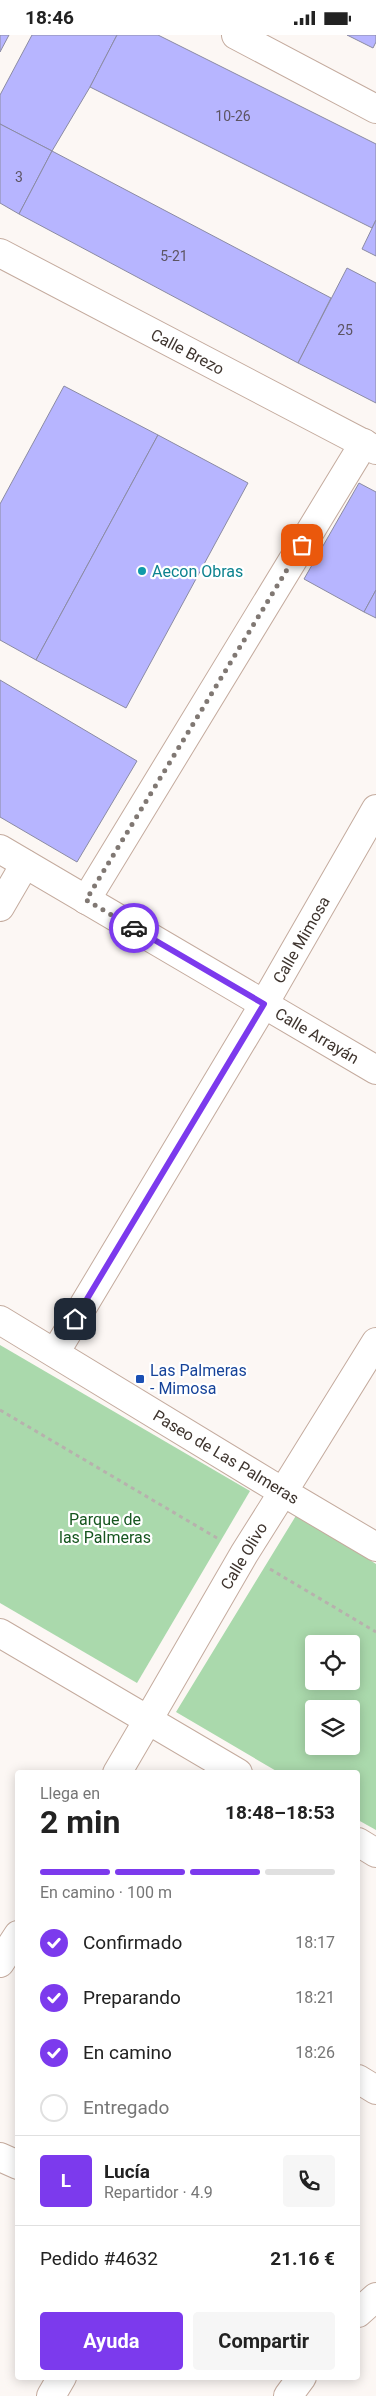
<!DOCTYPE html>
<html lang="es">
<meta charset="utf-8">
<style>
body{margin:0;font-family:Roboto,sans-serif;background:#f6f6f6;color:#222;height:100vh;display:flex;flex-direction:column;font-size:19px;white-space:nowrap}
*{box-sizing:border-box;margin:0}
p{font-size:16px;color:#767676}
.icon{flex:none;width:28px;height:28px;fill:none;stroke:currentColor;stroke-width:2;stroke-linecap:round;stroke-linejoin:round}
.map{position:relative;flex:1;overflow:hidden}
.panel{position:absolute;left:15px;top:1735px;width:345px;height:610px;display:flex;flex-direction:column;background:#fff;border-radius:5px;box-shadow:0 2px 12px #0003}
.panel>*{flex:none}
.fabs{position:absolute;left:305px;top:1600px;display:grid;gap:10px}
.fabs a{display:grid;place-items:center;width:55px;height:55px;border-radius:5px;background:#fff;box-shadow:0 2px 12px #0003;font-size:25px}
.pin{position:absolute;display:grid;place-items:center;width:42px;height:42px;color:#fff;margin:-21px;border-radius:10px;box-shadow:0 2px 8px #0006}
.courier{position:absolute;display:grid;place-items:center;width:50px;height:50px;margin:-25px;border:4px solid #7c3aed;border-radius:50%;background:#fff;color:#222;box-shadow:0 1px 6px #0007}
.head em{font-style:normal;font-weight:700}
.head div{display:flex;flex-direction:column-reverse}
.head{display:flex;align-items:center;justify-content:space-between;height:85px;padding:0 25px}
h1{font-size:32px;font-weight:700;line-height:38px}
.bar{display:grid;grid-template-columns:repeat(4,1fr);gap:8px 5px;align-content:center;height:60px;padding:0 25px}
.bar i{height:6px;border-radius:4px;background:#e0e0e0}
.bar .current{background:#7c3aed}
.bar p{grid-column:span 4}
.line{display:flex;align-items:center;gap:12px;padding:0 25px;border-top:1px solid #e0e0e0}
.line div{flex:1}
.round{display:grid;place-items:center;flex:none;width:52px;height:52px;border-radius:5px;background:#f6f6f6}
ol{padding:0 25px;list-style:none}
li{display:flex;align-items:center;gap:15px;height:55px}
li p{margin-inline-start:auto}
li .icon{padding:5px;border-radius:50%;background:#7c3aed;color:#fff;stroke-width:4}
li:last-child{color:#767676}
li i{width:28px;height:28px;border:2px solid #e0e0e0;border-radius:50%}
.button{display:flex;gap:10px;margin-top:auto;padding:10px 25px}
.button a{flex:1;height:58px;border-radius:5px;background:#7c3aed;color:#fff;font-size:20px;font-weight:700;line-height:58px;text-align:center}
.button a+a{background:#f6f6f6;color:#222}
.status{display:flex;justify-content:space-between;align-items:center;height:35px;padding:0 25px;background:#fff;direction:ltr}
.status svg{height:14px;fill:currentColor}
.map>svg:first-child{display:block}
</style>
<div class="status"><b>18:46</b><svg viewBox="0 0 49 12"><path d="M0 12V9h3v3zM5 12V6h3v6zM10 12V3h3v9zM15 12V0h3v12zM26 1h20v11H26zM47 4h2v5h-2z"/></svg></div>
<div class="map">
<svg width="376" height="2361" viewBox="0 0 376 2361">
<rect width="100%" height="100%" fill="#fcf7f4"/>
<g fill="#aad9ac" fill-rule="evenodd">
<path d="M0 1310 250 1456 137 1648 0 1568Z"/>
<path d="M297 1479 376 1529V1795L358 1785V1738L278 1737 176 1677ZM314 1609H351V1646H314ZM314 1674H351V1711H314Z"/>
</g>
<g fill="#b7b5ff" stroke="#8b8ba3">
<path d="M0 0H9L0 17Z"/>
<path d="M32 0H117L90 52 52 116 0 89V60Z"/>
<path d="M117 0H158L376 109V185L372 193 90 52Z"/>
<path d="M347 0H376V7L373 13Z"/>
<path d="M0 89 52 116 19 179 0 168Z"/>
<path d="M52 116 331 263 298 328 19 179Z"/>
<path d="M376 185V221L362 214Z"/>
<path d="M347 233 376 248V368L298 328Z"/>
<path d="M64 351 158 400 36 625 0 605V469Z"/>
<path d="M158 400 248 448 126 673 36 625Z"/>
<path d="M359 448 376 457V555L364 577 304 544Z"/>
<path d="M376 555V583L364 577Z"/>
<path d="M0 645 137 726 77 827 0 782Z"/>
</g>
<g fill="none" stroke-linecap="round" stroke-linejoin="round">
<g stroke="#c4ab9e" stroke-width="30">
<g id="street">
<path d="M236 0 376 74"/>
<path id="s1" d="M0 218 376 415"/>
<path id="s2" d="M0 814 376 1035"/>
<path d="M86 865 364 408"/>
<path d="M0 872 25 829"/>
<path d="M376 1307 283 1457 376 1512"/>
<path id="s3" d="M55 1318 264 969 376 774"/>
<path d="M117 1738 148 1685 238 1738"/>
<path d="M358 1807 376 1818"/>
<path d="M0 1928 18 1900"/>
<path d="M358 2044 376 2055"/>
<path d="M0 2122 18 2130"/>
<path d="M358 2278 376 2262"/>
<path d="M51 2361 62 2342"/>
<path d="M288 2361 302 2342"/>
</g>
</g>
<g stroke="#c4ab9e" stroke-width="30">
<path id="secondary" d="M0 1285 283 1457 244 1519 148 1685 0 1598"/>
</g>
<g stroke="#b7b1ad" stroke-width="3" stroke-dasharray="4 4" stroke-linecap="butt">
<path d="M0 1375 217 1503"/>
<path d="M270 1534 376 1597"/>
</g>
<use href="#street" stroke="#fff" stroke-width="28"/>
<use href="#secondary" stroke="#fff" stroke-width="28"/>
</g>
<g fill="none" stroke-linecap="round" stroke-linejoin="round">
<path stroke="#807873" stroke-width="5" stroke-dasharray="0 9" d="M134 893 86 865 302 510"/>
<path stroke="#7c3aed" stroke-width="6" d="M75 1284 264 969 134 893"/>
</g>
<circle fill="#0f9aa8" stroke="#fff" stroke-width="2" cx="142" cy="536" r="5"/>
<rect fill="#1a4fb4" stroke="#fff" stroke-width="2" x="135" y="1339" width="10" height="10" rx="2.5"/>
<g text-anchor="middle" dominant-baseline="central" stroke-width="4.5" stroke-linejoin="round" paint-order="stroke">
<g font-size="14" fill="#5c5462">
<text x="233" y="81">10-26</text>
<text x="19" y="142">3</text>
<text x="174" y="221">5-21</text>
<text x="345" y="295">25</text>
</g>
<g font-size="16" fill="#3e342e" stroke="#fff">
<text stroke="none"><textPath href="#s1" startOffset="212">Calle Brezo</textPath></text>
<text stroke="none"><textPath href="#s3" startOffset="481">Calle Mimosa</textPath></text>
<text stroke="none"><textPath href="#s2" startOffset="368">Calle Arrayán</textPath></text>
<text transform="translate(226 1422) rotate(31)">Paseo de Las Palmeras</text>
<text transform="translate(244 1521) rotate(-59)">Calle Olivo</text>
</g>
<g font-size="16" fill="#0d838f" stroke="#fff" text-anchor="start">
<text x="152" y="536">Aecon Obras</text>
</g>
<g font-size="16" fill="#164399" stroke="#fff" text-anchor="start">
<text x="150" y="1335">Las Palmeras<tspan x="150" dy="18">- Mimosa</tspan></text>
</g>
<g font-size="16" fill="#16561f" stroke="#fff">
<text x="105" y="1484">Parque de<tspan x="105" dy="18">las Palmeras</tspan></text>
</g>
</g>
</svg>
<div class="fabs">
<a><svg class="icon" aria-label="locate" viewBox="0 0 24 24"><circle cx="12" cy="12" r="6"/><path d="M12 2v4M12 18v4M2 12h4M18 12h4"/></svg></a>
<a><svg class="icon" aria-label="layers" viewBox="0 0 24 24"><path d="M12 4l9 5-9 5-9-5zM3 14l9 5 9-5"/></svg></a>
</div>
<div class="pin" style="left:302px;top:510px;background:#ea580c"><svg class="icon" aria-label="bag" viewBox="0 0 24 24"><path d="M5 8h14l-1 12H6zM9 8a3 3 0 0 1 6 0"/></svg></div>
<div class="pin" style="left:75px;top:1284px;background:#1f2937"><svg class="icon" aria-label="home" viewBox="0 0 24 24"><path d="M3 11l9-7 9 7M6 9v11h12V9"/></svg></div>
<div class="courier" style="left:134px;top:893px"><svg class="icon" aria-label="car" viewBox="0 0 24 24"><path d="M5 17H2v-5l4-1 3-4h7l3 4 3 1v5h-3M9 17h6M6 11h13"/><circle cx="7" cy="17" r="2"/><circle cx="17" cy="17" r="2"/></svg></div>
<section class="panel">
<div class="head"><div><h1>2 min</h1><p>Llega en</p></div><em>18:48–18:53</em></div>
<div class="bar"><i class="current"></i><i class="current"></i><i class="current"></i><i></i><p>En camino · 100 m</p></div>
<ol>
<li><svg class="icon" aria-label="check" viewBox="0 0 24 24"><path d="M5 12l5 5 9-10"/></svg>Confirmado<p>18:17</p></li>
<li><svg class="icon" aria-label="check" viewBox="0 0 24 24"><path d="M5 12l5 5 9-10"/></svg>Preparando<p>18:21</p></li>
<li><svg class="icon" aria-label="check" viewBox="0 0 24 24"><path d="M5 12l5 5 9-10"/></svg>En camino<p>18:26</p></li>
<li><i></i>Entregado</li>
</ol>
<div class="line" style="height:90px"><b class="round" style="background:#7c3aed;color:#fff">L</b><div><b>Lucía</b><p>Repartidor · 4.9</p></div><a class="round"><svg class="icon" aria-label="phone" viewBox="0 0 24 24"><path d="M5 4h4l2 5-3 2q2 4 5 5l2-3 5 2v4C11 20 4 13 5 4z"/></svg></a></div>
<div class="line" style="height:65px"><div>Pedido #4632</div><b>21.16 €</b></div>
<div class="button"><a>Ayuda</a><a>Compartir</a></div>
</section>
</div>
